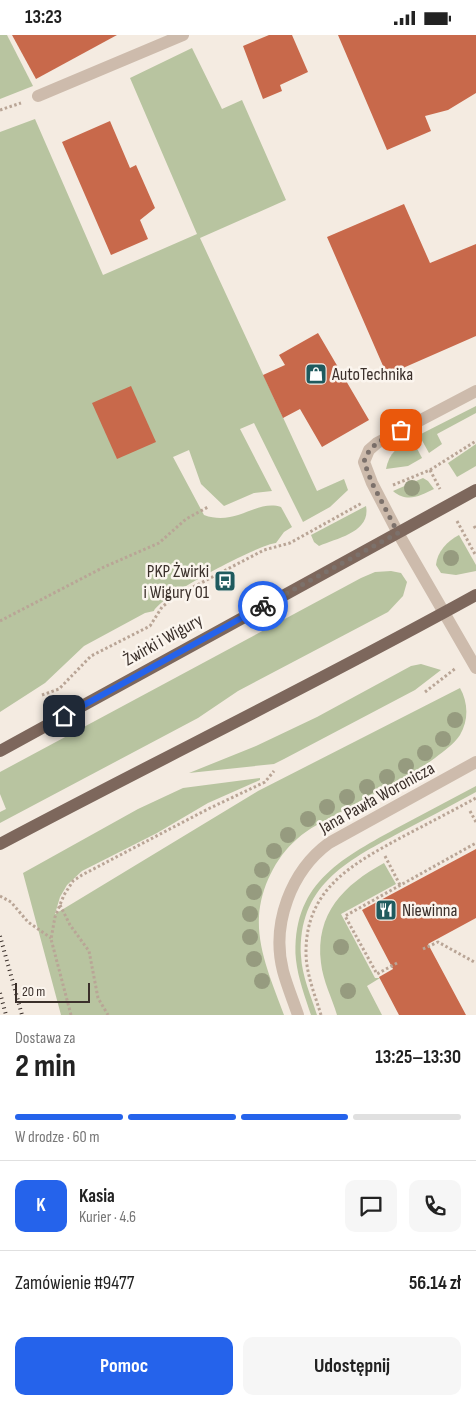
<!DOCTYPE html>
<html lang="pl">
<meta charset="utf-8">
<style>
body{margin:0;font-family:"Sofia Sans Condensed",sans-serif;background:#f6f6f6;color:#222;height:100vh;display:flex;flex-direction:column;font-size:19px;white-space:nowrap}
*{box-sizing:border-box;margin:0}
p{font-size:16px;color:#767676}
.icon{flex:none;width:28px;height:28px;fill:none;stroke:currentColor;stroke-width:2;stroke-linecap:round;stroke-linejoin:round}
.map{position:relative;height:980px;overflow:hidden}
.panel{display:flex;flex-direction:column;background:#fff;flex:1}
.panel>*{flex:none}
.scale{position:absolute;left:15px;bottom:12px;width:75px;box-sizing:border-box;padding-left:5px;border:2px solid #3b302b;border-top:0;font-size:14px;line-height:18px;white-space:nowrap;color:#3b302b;-webkit-text-stroke:4px #fbf5ee;paint-order:stroke}
.pin{position:absolute;display:grid;place-items:center;width:42px;height:42px;color:#fff;margin:-21px;border-radius:10px;box-shadow:0 2px 8px #0006}
.courier{position:absolute;display:grid;place-items:center;width:50px;height:50px;margin:-25px;border:4px solid #2563eb;border-radius:50%;background:#fff;color:#222;box-shadow:0 1px 6px #0007}
.overview em{font-style:normal;font-weight:700}
.overview div{display:flex;flex-direction:column-reverse}
.overview{display:flex;align-items:center;justify-content:space-between;height:85px;padding:0 15px}
h1{font-size:32px;font-weight:700;line-height:38px}
.bar{display:grid;grid-template-columns:repeat(4,1fr);gap:8px 5px;align-content:center;height:60px;padding:0 15px}
.bar i{height:6px;border-radius:4px;background:#e0e0e0}
.bar .on{background:#2563eb}
.bar p{grid-column:span 4}
.line{display:flex;align-items:center;gap:12px;padding:0 15px;border-top:1px solid #e0e0e0}
.line div{flex:1}
.round{display:grid;place-items:center;flex:none;width:52px;height:52px;border-radius:10px;background:#f6f6f6}
.primary-button{display:flex;gap:10px;margin-top:auto;padding:10px 15px}
.primary-button a{flex:1;height:58px;border-radius:10px;background:#2563eb;color:#fff;font-size:20px;font-weight:700;line-height:58px;text-align:center}
.primary-button a+a{background:#f6f6f6;color:#222}
.status{display:flex;justify-content:space-between;align-items:center;height:35px;padding:0 25px;background:#fff;direction:ltr}
.status svg{height:14px;fill:currentColor}
.map>svg:first-child{display:block}
</style>
<div class="status"><b>13:23</b><svg viewBox="0 0 49 12"><path d="M0 12V9h3v3zM5 12V6h3v6zM10 12V3h3v9zM15 12V0h3v12zM26 1h20v11H26zM47 4h2v5h-2z"/></svg></div>
<div class="map">
<svg width="476" height="980" viewBox="0 0 476 980">
<rect width="100%" height="100%" fill="#f4ebe1"/>
<g fill="#b8c4a0">
<path d="M0 0H7L33 51 0 64Z"/>
<path d="M192 13 222 74 242 65 286 165 200 203 317 456 344 444 348 455 330 472 303 487 254 388 240 394 272 456 254 458 224 471 201 449 189 415 173 422 204 480C236 492 256 464 281 472L292 492 284 497 276 508C259 509 159 562 154 576L145 578 84 611 45 648 0 677V97L35 84 103 240 197 199 130 43Z"/>
<path d="M476 371V378L437 399 442 409 429 418 419 400Z"/>
<path d="M412 404 422 423 408 431 386 434C389 418 398 411 412 404Z"/>
<path d="M476 409V431L457 442 448 428Z"/>
<path d="M423 443 428 446 434 454C420 461 407 468 393 456Z"/>
<path d="M366 471C371 497 338 503 319 511L314 507 311 500Z"/>
<path d="M459 500 476 530V536L456 540 441 538 436 530C437 517 447 506 459 500Z"/>
<path d="M391 536 401 538 407 547 403 561 388 577 238 656 198 683 0 788V777L6 774 0 759V737L361 543 375 537Z"/>
<path d="M421 629 441 635 415 655 284 724 274 729 189 738 256 711 317 682 411 631Z"/>
<path d="M460 653C468 667 469 685 460 700 454 709 444 716 435 723 405 745 371 760 339 778 324 786 309 793 297 804 275 823 261 853 259 881 257 915 273 949 284 980H61L23 838 138 774 183 753 260 743V745L208 768 157 798 82 836 67 850 60 862 55 879 258 756Z"/>
<path d="M476 751V757C450 771 424 785 399 798 345 827 298 851 301 921 302 941 311 961 317 980H311C305 962 298 943 296 925 291 850 339 825 395 794 422 780 449 765 476 751Z"/>
<path d="M384 828 396 849 341 879 375 943H380L367 951 382 980H337C332 963 323 946 321 928 315 878 344 850 384 828Z"/>
</g>
<g fill="#c8694b">
<path d="M12 0H117L36 44Z"/>
<path d="M269 0H292L308 37 280 50 282 56 263 64 243 11Z"/>
<path d="M338 0H476V58L448 75 425 81 431 96 387 115Z"/>
<path d="M110 86 130 133 136 130 155 173 140 185 148 204 111 220 62 107Z"/>
<path d="M404 169 430 228 476 209V301L387 340 327 202Z"/>
<path d="M318 298 369 385 322 412 300 374 283 383 263 340 285 330 279 320Z"/>
<path d="M131 351 156 407 117 424 92 368Z"/>
<path d="M476 814V883L428 909 466 980H399L379 942 393 934 362 875Z"/>
</g>
<g fill="none" stroke-linecap="round" stroke-linejoin="round">
<g stroke="#b9a596" stroke-width="3" stroke-dasharray="2.5 2.5" stroke-linecap="butt">
<path d="M0 75 21 68"/>
<path d="M430 435 440 454"/>
<path d="M393 450 430 435 476 406"/>
<path d="M457 486 476 521"/>
<path d="M474 491 476 494"/>
<path d="M0 586 104 532 159 508 186 484 208 472"/>
<path d="M425 657 456 633"/>
<path d="M42 660 59 654 91 621 150 591 162 572 176 561 264 515 290 508 362 468"/>
<path d="M470 776 476 787"/>
<path d="M385 821 400 850"/>
<path d="M0 861 11 867 28 887 51 903"/>
<path d="M60 870 70 890 89 916 98 963 108 980"/>
<path d="M423 914 438 907 476 928"/>
<path d="M397 928 377 939 345 881 476 808"/>
<path d="M71 980 51 904 55 882 64 860 73 846 82 840 208 774 265 747 274 736"/>
<path d="M321 980C315 960 306 939 306 917 306 853 353 829 402 802 427 789 452 776 476 763"/>
</g>
<g stroke="#cdbbac" stroke-width="12">
<path d="M38 61 183 0"/>
<path d="M476 356 377 408 369 415 364 427 372 448 398 498 476 633"/>
<path d="M298 980C293 965 287 951 283 936 271 889 291 836 329 808L476 727"/>
</g>
<g stroke="#7d675c" stroke-width="12">
<path d="M0 716 476 455"/>
<path d="M0 809C158 725 319 647 476 560"/>
</g>
<g stroke="#3b302b" stroke-width="4" stroke-dasharray="1 4" stroke-linecap="butt">
<path d="M0 901 22 980"/>
<path d="M0 958 6 980"/>
</g>
</g>
<g fill="#969b7f">
<circle cx="412" cy="453" r="8"/>
<circle cx="451" cy="523" r="8"/>
<circle cx="455" cy="685" r="8"/>
<circle cx="443" cy="704" r="8"/>
<circle cx="425" cy="718" r="8"/>
<circle cx="406" cy="731" r="8"/>
<circle cx="387" cy="742" r="8"/>
<circle cx="367" cy="752" r="8"/>
<circle cx="347" cy="762" r="8"/>
<circle cx="327" cy="772" r="8"/>
<circle cx="308" cy="784" r="8"/>
<circle cx="288" cy="800" r="8"/>
<circle cx="274" cy="816" r="8"/>
<circle cx="262" cy="835" r="8"/>
<circle cx="254" cy="857" r="8"/>
<circle cx="250" cy="879" r="8"/>
<circle cx="250" cy="902" r="8"/>
<circle cx="341" cy="912" r="8"/>
<circle cx="254" cy="924" r="8"/>
<circle cx="262" cy="946" r="8"/>
<circle cx="348" cy="956" r="8"/>
</g>
<g fill="none" stroke-linecap="round" stroke-linejoin="round">
<path stroke="#7c716b" stroke-width="5" stroke-dasharray="0 9" d="M263 571 398 498 372 448 364 427C369 409 385 403 401 395"/>
<path stroke="#2563eb" stroke-width="6" d="M64 681 263 571"/>
</g>
<defs>
<g id="shop-square" transform="scale(1.125)"><rect x="-9" y="-9" width="18" height="18" rx="4" fill="#1f5a5e" stroke="#fbf5ee"/><path d="M-5-2.5h2.3a2.7 3.5 0 0 1 5.4 0H5L5.5 6h-11ZM-1.5-2.5h3a1.5 2.3 0 0 0-3 0Z" fill="#fff"/></g>
<g id="bus-square" transform="scale(1.125)"><rect x="-9" y="-9" width="18" height="18" rx="4" fill="#1f5a5e" stroke="#fbf5ee"/><path d="M-5-6H5V4H4V6H2V4H-2V6H-4V4H-5ZM-3.5-4V0h7V-4ZM-3.5 1.2v1.5H-2V1.2ZM2 1.2v1.5H3.5V1.2Z" fill="#fff"/></g>
<g id="restaurant-square" transform="scale(1.125)"><rect x="-9" y="-9" width="18" height="18" rx="4" fill="#1f5a5e" stroke="#fbf5ee"/><path d="M-5-6h1v4h1v-4h1v4h1v-4h1v5L-1.5 .5V6h-2V.5L-5-1ZM5-6V6H3V1.5H1.5Q1.5-4 5-6Z" fill="#fff"/></g>
</defs>
<g fill-rule="evenodd">
<use href="#shop-square" x="316" y="339"/>
<use href="#bus-square" x="225" y="546"/>
<use href="#restaurant-square" x="386" y="875"/>
</g>
<g text-anchor="middle" dominant-baseline="central" stroke-width="5" stroke-linejoin="round" paint-order="stroke">
<g font-size="18" fill="#3b302b" stroke="#fbf5ee" text-anchor="start">
<text x="332" y="339">AutoTechnika</text>
<text x="209" y="536" text-anchor="end">PKP Żwirki<tspan x="209" dy="21">i Wigury 01</tspan></text>
<text x="402" y="875">Niewinna</text>
</g>
<g font-size="18" fill="#3b302b" stroke="#fbf5ee">
<text transform="translate(163 605) rotate(-29)">Żwirki i Wigury</text>
<text transform="translate(377 763) rotate(-29)">Jana Pawła Woronicza</text>
</g>
</g>
</svg>
<div class="scale">20 m</div>
<div class="pin" style="left:401px;top:395px;background:#ea580c"><svg class="icon" aria-label="bag" viewBox="0 0 24 24"><path d="M5 8h14l-1 12H6zM9 8a3 3 0 0 1 6 0"/></svg></div>
<div class="pin" style="left:64px;top:681px;background:#1f2937"><svg class="icon" aria-label="home" viewBox="0 0 24 24"><path d="M3 11l9-7 9 7M6 9v11h12V9"/></svg></div>
<div class="courier" style="left:263px;top:571px"><svg class="icon" aria-label="bike" viewBox="0 0 24 24"><circle cx="6" cy="16" r="4"/><circle cx="18" cy="16" r="4"/><path d="M6 16l4-8h5l3 8M10 8l3 8H6M13 5h3"/></svg></div>
</div>
<section class="panel">
<div class="overview"><div><h1>2 min</h1><p>Dostawa za</p></div><em>13:25–13:30</em></div>
<div class="bar"><i class="on"></i><i class="on"></i><i class="on"></i><i></i><p>W drodze · 60 m</p></div>
<div class="line" style="height:90px"><b class="round" style="background:#2563eb;color:#fff">K</b><div><b>Kasia</b><p>Kurier · 4.6</p></div><a class="round"><svg class="icon" aria-label="chat" viewBox="0 0 24 24"><path d="M4 5h16v11H9l-5 4z"/></svg></a><a class="round"><svg class="icon" aria-label="phone" viewBox="0 0 24 24"><path d="M5 4h4l2 5-3 2q2 4 5 5l2-3 5 2v4C11 20 4 13 5 4z"/></svg></a></div>
<div class="line" style="height:65px"><div>Zamówienie #9477</div><b>56.14 zł</b></div>
<div class="primary-button"><a>Pomoc</a><a>Udostępnij</a></div>
</section>
